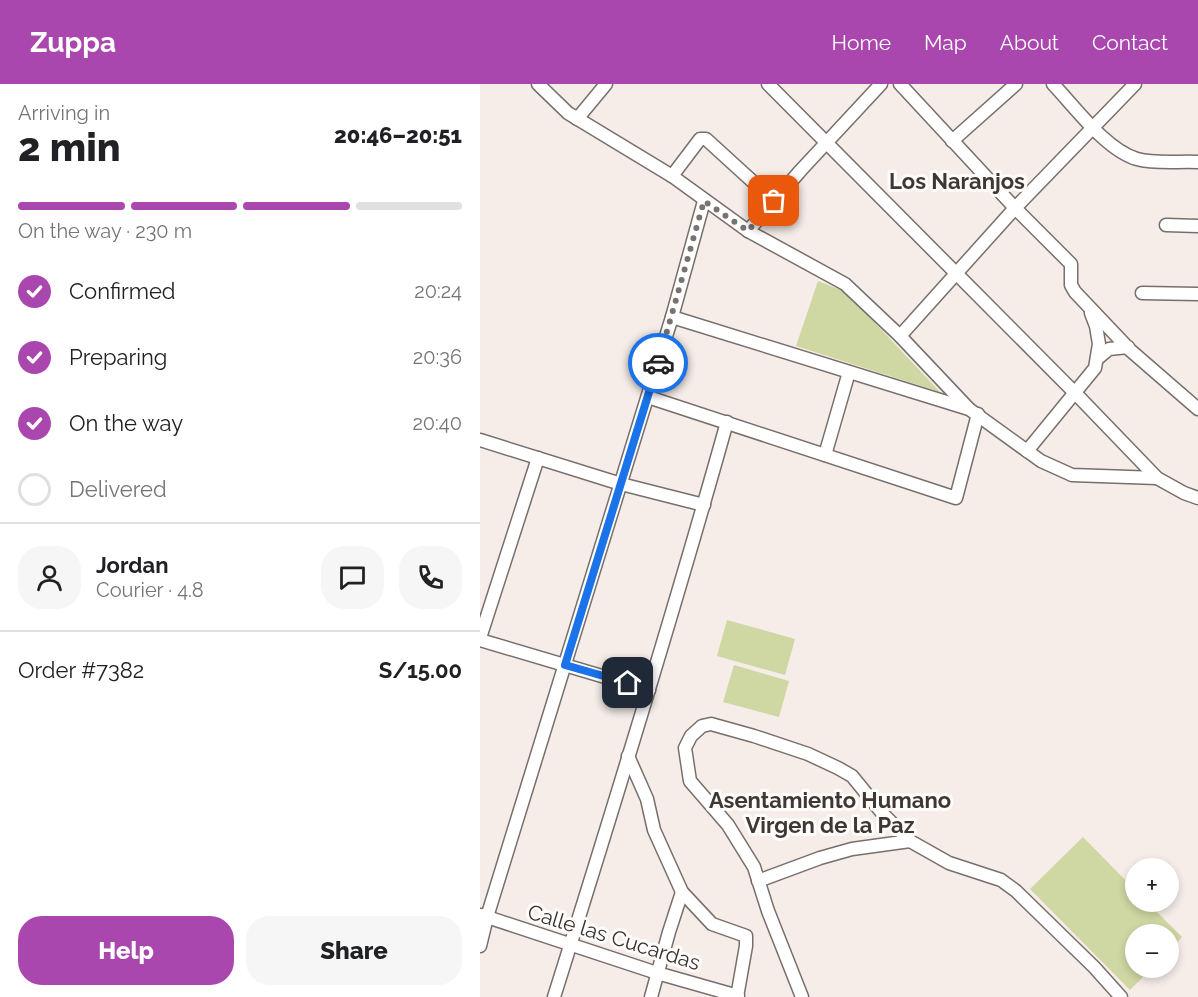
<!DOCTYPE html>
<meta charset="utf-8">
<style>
body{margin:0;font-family:Raleway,sans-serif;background:#f6f6f6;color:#202124;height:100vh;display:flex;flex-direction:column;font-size:22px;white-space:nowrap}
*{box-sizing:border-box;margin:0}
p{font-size:20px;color:#757577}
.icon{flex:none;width:33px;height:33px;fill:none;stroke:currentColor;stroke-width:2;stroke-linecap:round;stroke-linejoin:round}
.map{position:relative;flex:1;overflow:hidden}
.panel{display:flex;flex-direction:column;background:#fff;width:480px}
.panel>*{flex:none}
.fabs{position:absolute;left:645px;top:774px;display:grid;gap:12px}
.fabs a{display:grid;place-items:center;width:54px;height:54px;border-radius:50%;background:#fff;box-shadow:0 3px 9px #0003;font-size:30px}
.pin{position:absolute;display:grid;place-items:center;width:51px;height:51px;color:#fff;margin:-26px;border-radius:12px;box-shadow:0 3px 9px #0006}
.courier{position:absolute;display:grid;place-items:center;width:60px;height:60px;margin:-30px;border:4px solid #1a73e8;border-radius:50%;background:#fff;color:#222;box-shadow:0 2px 8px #0007}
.head em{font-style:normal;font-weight:800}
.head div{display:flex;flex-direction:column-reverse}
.head{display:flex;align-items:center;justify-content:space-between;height:102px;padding:0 18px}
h1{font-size:39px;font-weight:800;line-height:45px}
.bar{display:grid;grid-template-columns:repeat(4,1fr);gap:9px 6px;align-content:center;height:72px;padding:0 18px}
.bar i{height:8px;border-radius:4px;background:#e0e0e0}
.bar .selected{background:#aa47ae}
.bar p{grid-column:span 4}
.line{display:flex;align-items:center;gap:15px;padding:0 18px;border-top:2px solid #e0e0e0}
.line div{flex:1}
.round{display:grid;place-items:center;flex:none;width:63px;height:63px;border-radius:24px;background:#f6f6f6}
ol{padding:0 18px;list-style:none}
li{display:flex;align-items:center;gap:18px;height:66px}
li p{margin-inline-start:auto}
li .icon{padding:6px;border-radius:50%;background:#aa47ae;color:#fff;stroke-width:4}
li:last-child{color:#757577}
li i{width:33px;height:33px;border:3px solid #e0e0e0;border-radius:50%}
.action{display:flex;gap:12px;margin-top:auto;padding:12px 18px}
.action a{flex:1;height:69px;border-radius:24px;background:#aa47ae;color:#fff;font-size:24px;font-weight:800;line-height:69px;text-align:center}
.action a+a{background:#f6f6f6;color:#202124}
header{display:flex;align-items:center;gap:36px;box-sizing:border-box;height:84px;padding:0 30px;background:#aa47ae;color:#fff}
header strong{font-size:28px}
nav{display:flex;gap:33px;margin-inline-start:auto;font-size:21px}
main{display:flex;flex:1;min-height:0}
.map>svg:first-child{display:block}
</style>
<header>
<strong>Zuppa</strong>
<nav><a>Home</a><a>Map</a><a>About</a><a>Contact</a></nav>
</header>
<main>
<section class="panel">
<div class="head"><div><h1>2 min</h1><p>Arriving in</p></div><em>20:46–20:51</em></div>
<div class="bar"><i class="selected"></i><i class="selected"></i><i class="selected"></i><i></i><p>On the way · 230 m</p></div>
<ol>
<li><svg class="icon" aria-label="check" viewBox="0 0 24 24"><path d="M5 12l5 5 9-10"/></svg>Confirmed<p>20:24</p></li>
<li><svg class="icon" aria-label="check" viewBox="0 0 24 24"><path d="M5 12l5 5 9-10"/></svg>Preparing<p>20:36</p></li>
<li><svg class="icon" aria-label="check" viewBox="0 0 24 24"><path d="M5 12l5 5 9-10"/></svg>On the way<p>20:40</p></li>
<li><i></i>Delivered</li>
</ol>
<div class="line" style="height:108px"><a class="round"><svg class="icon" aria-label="person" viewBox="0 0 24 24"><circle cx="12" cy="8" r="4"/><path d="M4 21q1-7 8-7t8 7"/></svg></a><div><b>Jordan</b><p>Courier · 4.8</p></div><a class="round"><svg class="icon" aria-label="chat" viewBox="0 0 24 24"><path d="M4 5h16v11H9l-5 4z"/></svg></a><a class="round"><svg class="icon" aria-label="phone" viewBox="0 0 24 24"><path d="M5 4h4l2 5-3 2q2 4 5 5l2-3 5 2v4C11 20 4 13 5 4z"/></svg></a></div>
<div class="line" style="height:78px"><div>Order #7382</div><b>S/15.00</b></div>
<div class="action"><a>Help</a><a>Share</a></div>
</section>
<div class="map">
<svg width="718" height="913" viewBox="0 0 718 913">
<rect width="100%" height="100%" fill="#f6ede8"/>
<g fill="#cfd7a3">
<path d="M338 197 366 208 460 308 316 262Z"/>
<path d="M247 536 315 555 305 591 237 572Z"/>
<path d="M254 581 309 597 299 633 243 618Z"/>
<path d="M603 753 655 806 656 818H667L702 853 689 867 688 850H656V884H672L650 906 550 805Z"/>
</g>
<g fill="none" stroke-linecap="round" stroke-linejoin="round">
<g stroke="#776f6b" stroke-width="15">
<g id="minor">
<path d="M58 0 88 29 192 92 268 147 365 200 420 252 489 325"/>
<path d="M288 0 598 312 677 394 704 409 718 414"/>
<path d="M420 0 535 124 591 180V201L595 208 650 266 718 325"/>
<path d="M573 0C595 23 626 66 657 75 675 80 699 77 718 78"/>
<path d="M97 35 126 0"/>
<path d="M472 57 536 0"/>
<path d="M192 92 220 55H226L294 117"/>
<path d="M686 141 718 142"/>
<path d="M268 147 321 86 401 0"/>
<path d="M662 209 718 210"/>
<path d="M192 233 489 325 561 377 592 391 677 394"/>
<path d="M420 252 535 124 655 0"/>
<path d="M617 275 629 265 648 263"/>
<path d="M168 313 476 414 498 330"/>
<path d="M0 356 141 400 224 421"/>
<path d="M547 367 615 284 619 260 616 242 611 229"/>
<path d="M345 371 369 288"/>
<path d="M0 554 58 374"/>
<path d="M0 556 169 606"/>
<path d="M148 672 167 715 174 746 202 808 232 840 266 852V862L257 913"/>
<path d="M278 797 340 774 372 765 430 757"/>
<path d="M1 831 177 889 258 912"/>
<path d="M0 862 7 833 192 233 224 117"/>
<path d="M74 913C134 722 193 531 247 338"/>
<path d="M171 913 189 848 202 808"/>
<path d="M322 913 288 827 274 783 248 741 210 697 205 664 211 652 222 642 231 640 274 652 328 670 358 684 372 692 403 730 430 757 469 779 521 796 536 807 614 883 641 913"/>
</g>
</g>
<use href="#minor" stroke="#fff" stroke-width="12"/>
</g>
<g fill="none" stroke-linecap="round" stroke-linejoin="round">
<path stroke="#797370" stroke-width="6" stroke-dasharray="0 10.8" d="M178 279 224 117 268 147 294 117"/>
<path stroke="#1a73e8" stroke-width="8" d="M148 599 85 581 178 279"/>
</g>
<g text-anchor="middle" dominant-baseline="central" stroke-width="6" stroke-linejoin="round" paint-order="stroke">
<g font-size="21" fill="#35312f" stroke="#fefcfb">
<text transform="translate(134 853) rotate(17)">Calle las Cucardas</text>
</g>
<g font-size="22" font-weight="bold" fill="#3e3733" stroke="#fefcfb">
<text x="477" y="97">Los Naranjos</text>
<text x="350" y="716">Asentamiento Humano<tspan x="350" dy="25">Virgen de la Paz</tspan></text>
</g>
</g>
</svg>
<div class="fabs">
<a>+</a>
<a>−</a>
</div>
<div class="pin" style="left:294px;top:117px;background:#ea580c"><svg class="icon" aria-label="bag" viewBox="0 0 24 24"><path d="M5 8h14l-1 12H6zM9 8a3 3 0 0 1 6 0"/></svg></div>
<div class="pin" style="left:148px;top:599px;background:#1f2937"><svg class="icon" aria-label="home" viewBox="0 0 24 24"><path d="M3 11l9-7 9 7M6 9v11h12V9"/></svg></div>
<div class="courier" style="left:178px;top:279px"><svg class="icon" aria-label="car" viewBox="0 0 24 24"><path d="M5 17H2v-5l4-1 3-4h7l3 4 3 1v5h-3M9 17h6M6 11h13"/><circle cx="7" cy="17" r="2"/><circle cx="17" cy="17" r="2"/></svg></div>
</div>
</main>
